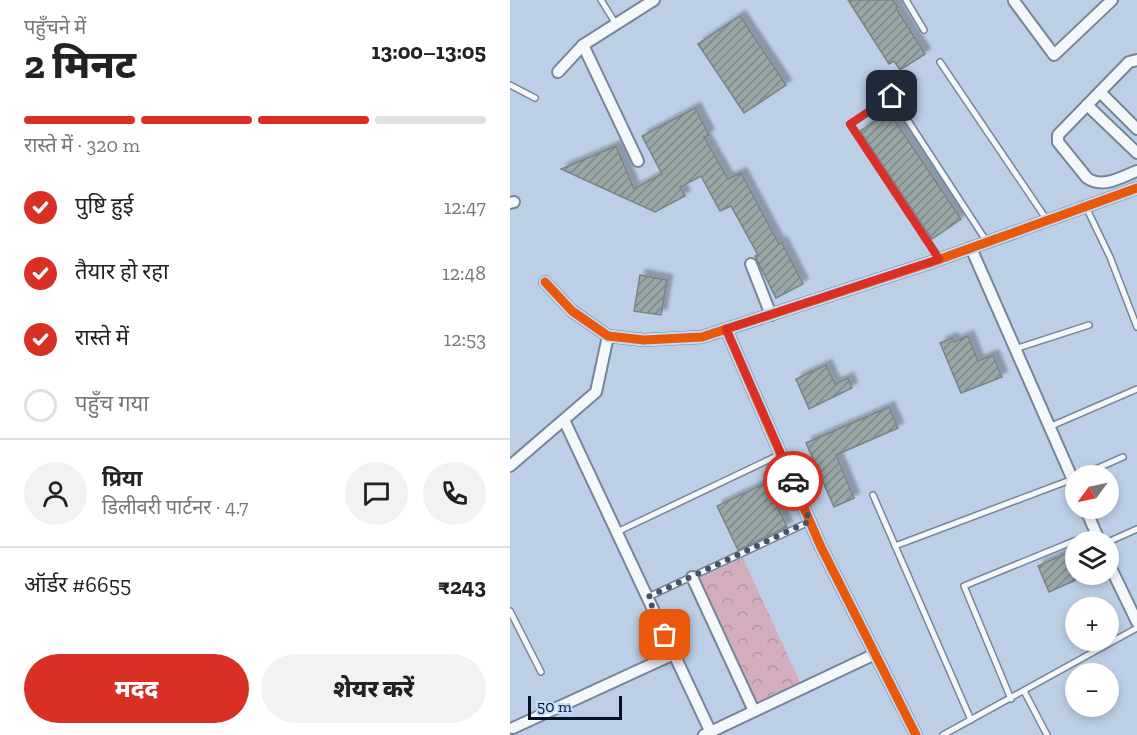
<!DOCTYPE html>
<html lang="hi">
<meta charset="utf-8">
<style>
body{margin:0;font-family:"Zilla Slab","Noto Sans Devanagari",serif;background:#f2f2f2;color:#222;height:100vh;display:flex;flex-direction:column;font-size:22px;white-space:nowrap}
*{box-sizing:border-box;margin:0}
p{font-size:20px;color:#767676}
.icon{flex:none;width:33px;height:33px;fill:none;stroke:currentColor;stroke-width:2;stroke-linecap:round;stroke-linejoin:round}
.map{position:relative;flex:1;overflow:hidden}
.details{display:flex;flex-direction:column;background:#fff;width:510px}
.details>*{flex:none}
.needle{width:39px;rotate:237deg}
.controls{position:absolute;left:555px;top:465px;display:grid;gap:12px}
.controls a{display:grid;place-items:center;width:54px;height:54px;border-radius:50%;background:#fff;box-shadow:0 3px 9px #0003;font-size:30px}
.scale{position:absolute;left:18px;bottom:15px;width:94px;box-sizing:border-box;padding-left:6px;border:3px solid #031224;border-top:0;font-size:16px;line-height:21px;white-space:nowrap;color:#031224;-webkit-text-stroke:4px #c0dbfa;paint-order:stroke}
.pin{position:absolute;display:grid;place-items:center;width:51px;height:51px;color:#fff;margin:-26px;border-radius:12px;box-shadow:0 3px 9px #0006}
.courier{position:absolute;display:grid;place-items:center;width:60px;height:60px;margin:-30px;border:4px solid #d93025;border-radius:50%;background:#fff;color:#222;box-shadow:0 2px 8px #0007}
.head em{font-style:normal;font-weight:800}
.head div{display:flex;flex-direction:column-reverse}
.head{display:flex;align-items:center;justify-content:space-between;height:102px;padding:0 24px}
h1{font-size:39px;font-weight:800;line-height:45px}
.bar{display:grid;grid-template-columns:repeat(4,1fr);gap:9px 6px;align-content:center;height:72px;padding:0 24px}
.bar i{height:8px;border-radius:4px;background:#e0e0e0}
.bar .on{background:#d93025}
.bar p{grid-column:span 4}
.line{display:flex;align-items:center;gap:15px;padding:0 24px;border-top:2px solid #e0e0e0}
.line div{flex:1}
.round{display:grid;place-items:center;flex:none;width:63px;height:63px;border-radius:32px;background:#f2f2f2}
ol{padding:0 24px;list-style:none}
li{display:flex;align-items:center;gap:18px;height:66px}
li p{margin-inline-start:auto}
li .icon{padding:6px;border-radius:50%;background:#d93025;color:#fff;stroke-width:4}
li:last-child{color:#767676}
li i{width:33px;height:33px;border:3px solid #e0e0e0;border-radius:50%}
.button{display:flex;gap:12px;margin-top:auto;padding:12px 24px}
.button a{flex:1;height:69px;border-radius:36px;background:#d93025;color:#fff;font-size:24px;font-weight:800;line-height:69px;text-align:center}
.button a+a{background:#f2f2f2;color:#222}
main{display:flex;flex:1;min-height:0}
.map>svg:first-child{display:block}
</style>
<main>
<section class="details">
<div class="head"><div><h1>2 मिनट</h1><p>पहुँचने में</p></div><em>13:00–13:05</em></div>
<div class="bar"><i class="on"></i><i class="on"></i><i class="on"></i><i></i><p>रास्ते में · 320 m</p></div>
<ol>
<li><svg class="icon" aria-label="check" viewBox="0 0 24 24"><path d="M5 12l5 5 9-10"/></svg>पुष्टि हुई<p>12:47</p></li>
<li><svg class="icon" aria-label="check" viewBox="0 0 24 24"><path d="M5 12l5 5 9-10"/></svg>तैयार हो रहा<p>12:48</p></li>
<li><svg class="icon" aria-label="check" viewBox="0 0 24 24"><path d="M5 12l5 5 9-10"/></svg>रास्ते में<p>12:53</p></li>
<li><i></i>पहुँच गया</li>
</ol>
<div class="line" style="height:108px"><a class="round"><svg class="icon" aria-label="person" viewBox="0 0 24 24"><circle cx="12" cy="8" r="4"/><path d="M4 21q1-7 8-7t8 7"/></svg></a><div><b>प्रिया</b><p>डिलीवरी पार्टनर · 4.7</p></div><a class="round"><svg class="icon" aria-label="chat" viewBox="0 0 24 24"><path d="M4 5h16v11H9l-5 4z"/></svg></a><a class="round"><svg class="icon" aria-label="phone" viewBox="0 0 24 24"><path d="M5 4h4l2 5-3 2q2 4 5 5l2-3 5 2v4C11 20 4 13 5 4z"/></svg></a></div>
<div class="line" style="height:78px"><div>ऑर्डर #6655</div><b>₹243</b></div>
<div class="button"><a>मदद</a><a>शेयर करें</a></div>
</section>
<div class="map">
<svg width="627" height="735" viewBox="0 0 627 735">
<defs>
<pattern id="park-crowns" width="20" height="18" patternUnits="userSpaceOnUse" patternTransform="scale(1.5)"><rect width="20" height="18" fill="#d3adbd"/><path d="M2 6a3 3 0 1 1 6 0M12 15a3 3 0 1 1 6 0" fill="none" stroke="#b494a2"/></pattern>
<pattern id="building-hatch" width="6" height="6" patternUnits="userSpaceOnUse" patternTransform="scale(1.5)"><rect width="6" height="6" fill="#99a8a6"/><path d="M-1 1l2-2M0 6l6-6M5 7l2-2" fill="none" stroke="#7b8787"/></pattern>
<filter id="shadow"><feDropShadow dx="5.5" dy="-5.5" stdDeviation="1.5" flood-color="#0004"/></filter>
</defs>
<rect width="100%" height="100%" fill="#bccfe6"/>
<path fill="url(#park-crowns)" d="M233 558 290 682 244 703 187 579Z"/>
<g fill="url(#building-hatch)" stroke="#778585" stroke-width="1.5" filter="url(#shadow)">
<path d="M338 0H383L388 7 386 8 415 54 390 70 384 61 379 64Z"/>
<path d="M230 16 276 85 234 113 188 44Z"/>
<path d="M185 108 199 135 194 137 218 179 231 173 269 244 272 243 293 284 266 298 245 256 248 255 221 206 210 211 191 176 170 187 175 196 145 212 51 169 106 146 124 189 152 174 132 136Z"/>
<path d="M379 112 451 219 422 239 350 131Z"/>
<path d="M130 275 157 280 151 315 124 311Z"/>
<path d="M458 336 468 361 483 355 492 377 451 393 430 343 442 338 444 342Z"/>
<path d="M316 365 325 384 338 378 342 388 299 409 286 379Z"/>
<path d="M379 407 388 428 326 455 344 498 324 507 296 443Z"/>
<path d="M256 483 277 527 228 550 207 506Z"/>
<path d="M557 553 568 579 539 592 528 566Z"/>
</g>
<g fill="none" stroke-linecap="round" stroke-linejoin="round">
<g stroke="#758698" stroke-width="8">
<g id="lane">
<path d="M91 0 106 24"/>
<path d="M396 0 414 30"/>
<path d="M430 62 537 220"/>
<path d="M0 85 25 98"/>
<path d="M576 207 600 257 627 327"/>
<path d="M429 258 340 124 382 96 477 242"/>
<path d="M505 349 579 325"/>
<path d="M539 427 627 389"/>
<path d="M570 476 613 457"/>
<path d="M363 495 461 720"/>
<path d="M107 532 271 454"/>
<path d="M598 542 627 529"/>
<path d="M385 546 563 479"/>
<path d="M138 597 299 522"/>
<path d="M0 611 31 672"/>
<path d="M514 691 537 735"/>
<path d="M501 699 454 586 586 532"/>
<path d="M433 735 627 628"/>
</g>
</g>
<g stroke="#758698" stroke-width="14">
<g id="street">
<path d="M505 0 504 1 544 55 602 0"/>
<path d="M73 45 128 161"/>
<path d="M627 60 619 62 548 135V142L577 178C593 189 611 177 627 171"/>
<path d="M48 72 73 45 144 0"/>
<path d="M590 92 627 129"/>
<path d="M577 105 627 153"/>
<path d="M0 203 4 202"/>
<path d="M461 248 566 487"/>
<path d="M241 264 261 315"/>
<path d="M35 282 62 311 98 336 134 340 192 337 422 262 627 188"/>
<path d="M216 329 311 547 406 735"/>
<path d="M54 420 202 735"/>
<path d="M0 466 86 392 98 336"/>
<path d="M575 508 590 542"/>
<path d="M598 562 627 622"/>
<path d="M182 577 244 711"/>
<path d="M3 728 164 654"/>
<path d="M194 735 365 654"/>
</g>
</g>
<use href="#lane" stroke="#f5f8fb" stroke-width="5"/>
<use href="#street" stroke="#f5f8fb" stroke-width="10"/>
<g stroke="#c0dbfa" stroke-width="13">
<g id="cycleway">
<path d="M35 282 62 311 98 336 134 340 192 337 422 262 627 188"/>
<path d="M216 329 311 547 406 735"/>
</g>
</g>
<use href="#cycleway" stroke="#e8590c" stroke-width="9"/>
</g>
<g fill="none" stroke-linecap="round" stroke-linejoin="round">
<path stroke="#445468" stroke-width="6" stroke-dasharray="0 10.8" d="M155 635 138 597 300 521 283 481"/>
<path stroke="#d93025" stroke-width="8" d="M283 481 216 329 429 259 340 124 382 96"/>
</g>
</svg>
<div class="controls">
<a><svg class="needle" viewBox="-14 -14 28 28"><path d="M0-13l5 13h-10z" fill="#e53935"/><path d="M0 13l5-13h-10z" fill="#767676"/></svg></a>
<a><svg class="icon" aria-label="layers" viewBox="0 0 24 24"><path d="M12 4l9 5-9 5-9-5zM3 14l9 5 9-5"/></svg></a>
<a>+</a>
<a>−</a>
</div>
<div class="scale">50 m</div>
<div class="pin" style="left:155px;top:635px;background:#ea580c"><svg class="icon" aria-label="bag" viewBox="0 0 24 24"><path d="M5 8h14l-1 12H6zM9 8a3 3 0 0 1 6 0"/></svg></div>
<div class="pin" style="left:382px;top:96px;background:#1f2937"><svg class="icon" aria-label="home" viewBox="0 0 24 24"><path d="M3 11l9-7 9 7M6 9v11h12V9"/></svg></div>
<div class="courier" style="left:283px;top:481px"><svg class="icon" aria-label="car" viewBox="0 0 24 24"><path d="M5 17H2v-5l4-1 3-4h7l3 4 3 1v5h-3M9 17h6M6 11h13"/><circle cx="7" cy="17" r="2"/><circle cx="17" cy="17" r="2"/></svg></div>
</div>
</main>
